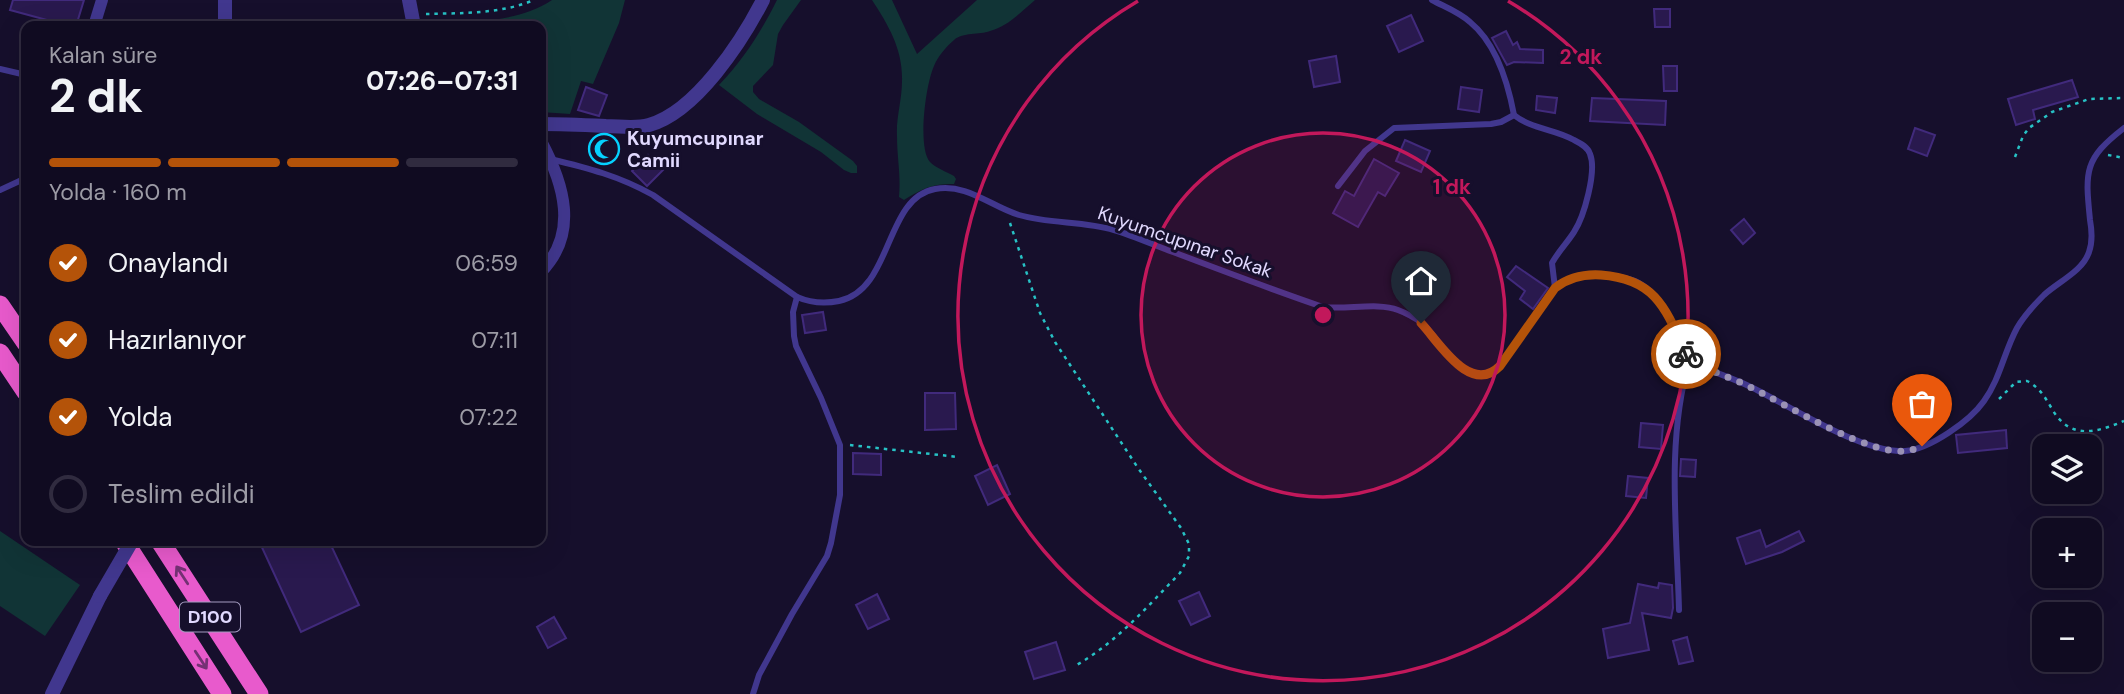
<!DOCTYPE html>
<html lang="tr">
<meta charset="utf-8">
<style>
body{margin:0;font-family:"DM Sans",sans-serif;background:#1e192e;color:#f1f3f6;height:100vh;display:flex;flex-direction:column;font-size:26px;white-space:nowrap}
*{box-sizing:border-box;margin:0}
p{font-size:23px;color:#9c9ba5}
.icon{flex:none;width:38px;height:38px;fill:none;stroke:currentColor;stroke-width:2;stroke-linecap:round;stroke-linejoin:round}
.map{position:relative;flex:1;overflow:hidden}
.sheet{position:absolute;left:21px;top:21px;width:525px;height:525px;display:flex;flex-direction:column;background:#100b21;border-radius:14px;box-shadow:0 7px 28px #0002,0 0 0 2px #302b3f}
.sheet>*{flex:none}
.tools{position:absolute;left:2032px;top:434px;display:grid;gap:14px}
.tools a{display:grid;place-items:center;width:70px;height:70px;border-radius:14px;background:#100b21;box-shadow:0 7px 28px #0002,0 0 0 2px #302b3f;font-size:35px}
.pin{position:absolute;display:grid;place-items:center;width:60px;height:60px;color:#fff;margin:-72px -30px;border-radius:50% 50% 50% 0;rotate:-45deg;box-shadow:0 0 7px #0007}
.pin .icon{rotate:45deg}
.courier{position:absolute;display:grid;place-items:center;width:70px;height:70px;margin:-35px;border:5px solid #b45309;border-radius:50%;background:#fff;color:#222;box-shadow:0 2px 9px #0007}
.headline em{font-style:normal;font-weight:700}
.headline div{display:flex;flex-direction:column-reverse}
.headline{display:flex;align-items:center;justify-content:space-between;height:119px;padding:0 28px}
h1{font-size:46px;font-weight:700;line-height:52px}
.bar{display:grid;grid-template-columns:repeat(4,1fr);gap:10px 7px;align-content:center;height:84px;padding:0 28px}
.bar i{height:9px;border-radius:5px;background:#302b3f}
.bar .active{background:#b45309}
.bar p{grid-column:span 4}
ol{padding:0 28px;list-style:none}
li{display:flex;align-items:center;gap:21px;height:77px}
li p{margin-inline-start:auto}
li .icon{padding:7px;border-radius:50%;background:#b45309;color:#fff;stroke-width:4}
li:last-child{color:#9c9ba5}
li i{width:38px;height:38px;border:4px solid #302b3f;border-radius:50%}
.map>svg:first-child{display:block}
</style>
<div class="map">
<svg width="2124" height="694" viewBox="0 0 2124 694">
<rect width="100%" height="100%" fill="#160f2c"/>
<g fill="#113436">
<path d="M552 0H625L619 23 593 84 581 81 570 114 541 112V26H435L434 24C473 21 518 23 552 0Z"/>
<path d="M777 0H801L783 25 778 34 773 65 753 86V92L759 99 799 122 853 161 857 166V173H851L844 170 821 152 757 114 719 85C744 59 761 32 777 0Z"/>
<path d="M872 0H892L917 54 977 0H1035C1021 12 1008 26 990 31 979 35 963 32 954 40 946 47 938 56 934 66 926 83 917 147 930 162 936 168 947 172 954 176L956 179 954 184C931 184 924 188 904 200L899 197C901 175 897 158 897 136 896 118 902 100 902 81 903 50 889 26 872 0Z"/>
<path d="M0 531 80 585 45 636 0 606Z"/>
</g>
<g fill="#29194e" stroke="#412a7c" stroke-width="2">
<path d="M13 0H84L76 26H69L10 10Z"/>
<path d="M1654 9H1670V27H1655Z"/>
<path d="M1411 15 1423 41 1399 52 1387 26Z"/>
<path d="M1506 31 1513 45 1517 42 1520 49 1543 50V63L1514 62 1507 65 1492 38Z"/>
<path d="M1336 56 1340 82 1314 87 1309 61Z"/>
<path d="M1663 66H1677V91H1664Z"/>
<path d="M2072 80 2078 97 2033 110 2035 119 2016 125 2008 99Z"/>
<path d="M586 87 607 95 599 116 578 110Z"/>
<path d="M1461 87 1482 90 1479 112 1458 109Z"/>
<path d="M1537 96 1557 98 1555 113 1536 110Z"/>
<path d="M1592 98 1666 101 1665 125 1590 121Z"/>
<path d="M1915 128 1935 135 1927 156 1908 149Z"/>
<path d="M596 138 615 141 612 160 593 157Z"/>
<path d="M1405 140 1430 151 1421 172 1396 161Z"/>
<path d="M648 155 663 170 647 186 632 171Z"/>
<path d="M1374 159 1399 173 1385 196 1378 192 1358 227 1333 213 1345 191 1354 196Z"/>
<path d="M1744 219 1755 233 1743 244 1731 230Z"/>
<path d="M1516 266 1548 288 1533 309 1520 299 1525 291 1507 277Z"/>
<path d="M823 312 826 330 805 333 802 315Z"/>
<path d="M925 393H955L956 429 925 430Z"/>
<path d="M1641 423 1663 425 1661 449 1639 447Z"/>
<path d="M2006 430 2007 448 1958 453 1956 435Z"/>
<path d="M853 453 881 454V475L853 474Z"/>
<path d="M1681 459 1696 460 1695 477 1680 476Z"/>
<path d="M997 465 1010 494 988 505 975 476Z"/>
<path d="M1628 476 1648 478 1646 498 1626 496Z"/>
<path d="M1760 530 1766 547 1799 531 1804 541 1782 552 1746 564 1737 538Z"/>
<path d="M259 541H329L359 605 301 632Z"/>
<path d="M1659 583 1672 585 1673 608 1671 618 1642 613 1649 650 1608 658 1603 629 1630 623 1638 584 1658 588Z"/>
<path d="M1199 592 1210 616 1191 625 1179 601Z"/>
<path d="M877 594 889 619 868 629 856 605Z"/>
<path d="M554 617 566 638 548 648 537 627Z"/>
<path d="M1687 637 1693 661 1679 664 1673 641Z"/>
<path d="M1056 642 1065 670 1034 679 1025 652Z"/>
</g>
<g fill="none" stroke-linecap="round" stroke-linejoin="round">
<g stroke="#27c2c5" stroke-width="2.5" stroke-dasharray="3.5 5" stroke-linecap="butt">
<path d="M426 14C461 13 501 14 534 0"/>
<path d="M2108 155 2124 158"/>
<path d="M2015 157 2023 136 2029 128 2052 112 2089 99 2124 98"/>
<path d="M1010 223 1040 313 1055 342 1138 468 1181 528 1189 544V556L1180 573C1147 607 1117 642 1075 666"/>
<path d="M1999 399 2016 382 2027 381C2039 387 2045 397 2052 409 2070 440 2095 433 2124 421"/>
<path d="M850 445 958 457"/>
</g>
<g stroke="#41378e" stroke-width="6">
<path d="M1432 0C1445 7 1459 12 1470 22 1497 44 1508 83 1514 115 1531 129 1555 129 1574 140 1580 143 1588 147 1590 154 1597 171 1584 217 1574 232 1567 243 1558 252 1552 263L1555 288"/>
<path d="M0 69 26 75"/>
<path d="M550 159C588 168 619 176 653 195L797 297C811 303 824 304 839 301 893 290 884 198 935 189 967 183 990 206 1019 215 1050 224 1083 221 1114 230 1134 236 1154 245 1173 252 1223 271 1273 290 1323 307 1346 310 1378 302 1398 310 1406 313 1415 318 1422 323 1442 341 1467 397 1500 366L1555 288C1569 277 1585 274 1602 275 1613 276 1625 277 1635 281 1664 294 1677 335 1689 362 1710 371 1733 378 1753 388 1791 407 1864 454 1905 451 1930 449 1970 421 1984 401 2000 379 2004 352 2017 328 2024 316 2034 305 2044 295 2058 282 2083 271 2089 252 2093 241 2092 231 2090 220 2085 171 2084 159 2124 128"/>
<path d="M1338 186 1365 151 1394 128 1491 124 1501 122 1514 115"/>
<path d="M0 190 26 178"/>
<path d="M1679 610C1677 528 1666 442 1689 362"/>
<path d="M753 694 759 675 792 614 827 556 831 543 840 495V445L821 398 796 346 794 336 793 312 797 297"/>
</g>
<g stroke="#41378e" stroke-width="12">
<path d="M94 26 102 0"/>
<path d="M541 141C564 184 579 233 541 272"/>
</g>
<g stroke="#41378e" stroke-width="14">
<path d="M225 0V26"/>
<path d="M409 0 414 26"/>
<path d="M541 124C562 124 584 125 606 126 620 126 635 129 649 125 696 112 742 41 763 0"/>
<path d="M52 694 100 596"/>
</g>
<g stroke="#e85acc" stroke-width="19">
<path d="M0 305 26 343"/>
<path d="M0 353 26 392"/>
<path d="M124 541 222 694"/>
<path d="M160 541 259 694"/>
</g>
<path stroke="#41378e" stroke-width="14" d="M100 596 132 541"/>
</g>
<defs><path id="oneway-shaft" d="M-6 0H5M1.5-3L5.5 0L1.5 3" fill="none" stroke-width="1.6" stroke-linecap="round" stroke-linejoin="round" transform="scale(1.75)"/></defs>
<g stroke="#743174">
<use href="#oneway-shaft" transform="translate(182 575) rotate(-123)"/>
<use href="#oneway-shaft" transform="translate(201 660) rotate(57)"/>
</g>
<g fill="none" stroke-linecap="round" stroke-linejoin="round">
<path stroke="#9a92b5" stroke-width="7" stroke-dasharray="0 12.6" d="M1686 354 1689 362C1711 371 1733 378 1754 389 1789 406 1870 456 1907 451 1912 450 1918 448 1922 446"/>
<path stroke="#b45309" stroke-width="9" d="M1421 323C1439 342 1470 396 1500 366L1555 288C1569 277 1585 274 1601 275 1656 279 1666 309 1686 354"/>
</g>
<circle cx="1323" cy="315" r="182" fill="#c2185b" fill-opacity=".12"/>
<g fill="none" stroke="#c2185b" stroke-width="3.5">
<circle cx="1323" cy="315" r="182"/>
<path d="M1508 1A365 365 0 1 1 1138 1"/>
</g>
<defs>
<g id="mosque-ring" transform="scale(1.575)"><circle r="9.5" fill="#160f2c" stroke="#05d1ff" stroke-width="1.5"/><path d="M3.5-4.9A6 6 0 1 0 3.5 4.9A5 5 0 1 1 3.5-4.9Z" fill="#05d1ff"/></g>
</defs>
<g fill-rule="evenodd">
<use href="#mosque-ring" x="604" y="149"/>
</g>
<g text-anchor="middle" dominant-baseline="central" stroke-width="6" stroke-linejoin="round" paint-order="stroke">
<rect fill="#160f2c" stroke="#a49cc0" stroke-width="2" x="180" y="602.5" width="60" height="29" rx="5"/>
<g font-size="18" font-weight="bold" fill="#e1d9ff">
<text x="210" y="617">D100</text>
</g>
<g font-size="19" font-weight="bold" fill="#e1d9ff" stroke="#160f2c" text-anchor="start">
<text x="627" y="138">Kuyumcupınar<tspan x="627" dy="22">Camii</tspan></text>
</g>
<g font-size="19" fill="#e1d9ff" stroke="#160f2c">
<text transform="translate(1185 242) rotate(19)">Kuyumcupınar Sokak</text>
</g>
</g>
<circle cx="1323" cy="315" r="10" fill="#c2185b" stroke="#160f2c" stroke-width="3.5"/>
<g font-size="21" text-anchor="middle" font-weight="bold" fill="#c2185b" stroke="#160f2c" stroke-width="6" stroke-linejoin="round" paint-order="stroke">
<text x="1581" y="64">2 dk</text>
<text x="1452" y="194">1 dk</text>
</g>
</svg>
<div class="tools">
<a><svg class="icon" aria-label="layers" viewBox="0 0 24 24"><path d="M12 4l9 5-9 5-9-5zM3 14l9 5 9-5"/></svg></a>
<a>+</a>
<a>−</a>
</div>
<div class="pin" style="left:1922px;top:446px;background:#ea580c"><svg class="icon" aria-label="bag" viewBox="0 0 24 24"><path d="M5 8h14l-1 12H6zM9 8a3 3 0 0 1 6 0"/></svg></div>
<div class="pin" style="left:1421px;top:323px;background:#1f2937"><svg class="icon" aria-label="home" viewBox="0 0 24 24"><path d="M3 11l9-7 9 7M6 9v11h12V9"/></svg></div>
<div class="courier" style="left:1686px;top:354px"><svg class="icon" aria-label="bike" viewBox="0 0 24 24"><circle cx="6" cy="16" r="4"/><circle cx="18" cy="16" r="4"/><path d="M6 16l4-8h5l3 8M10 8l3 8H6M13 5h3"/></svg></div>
<section class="sheet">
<div class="headline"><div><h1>2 dk</h1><p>Kalan süre</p></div><em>07:26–07:31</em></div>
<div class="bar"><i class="active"></i><i class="active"></i><i class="active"></i><i></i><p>Yolda · 160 m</p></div>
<ol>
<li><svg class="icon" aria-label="check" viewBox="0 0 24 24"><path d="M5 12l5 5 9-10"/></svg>Onaylandı<p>06:59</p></li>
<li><svg class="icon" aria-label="check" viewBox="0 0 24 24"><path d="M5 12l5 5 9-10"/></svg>Hazırlanıyor<p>07:11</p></li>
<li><svg class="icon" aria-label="check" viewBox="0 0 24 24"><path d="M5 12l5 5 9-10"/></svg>Yolda<p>07:22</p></li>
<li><i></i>Teslim edildi</li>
</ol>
</section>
</div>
